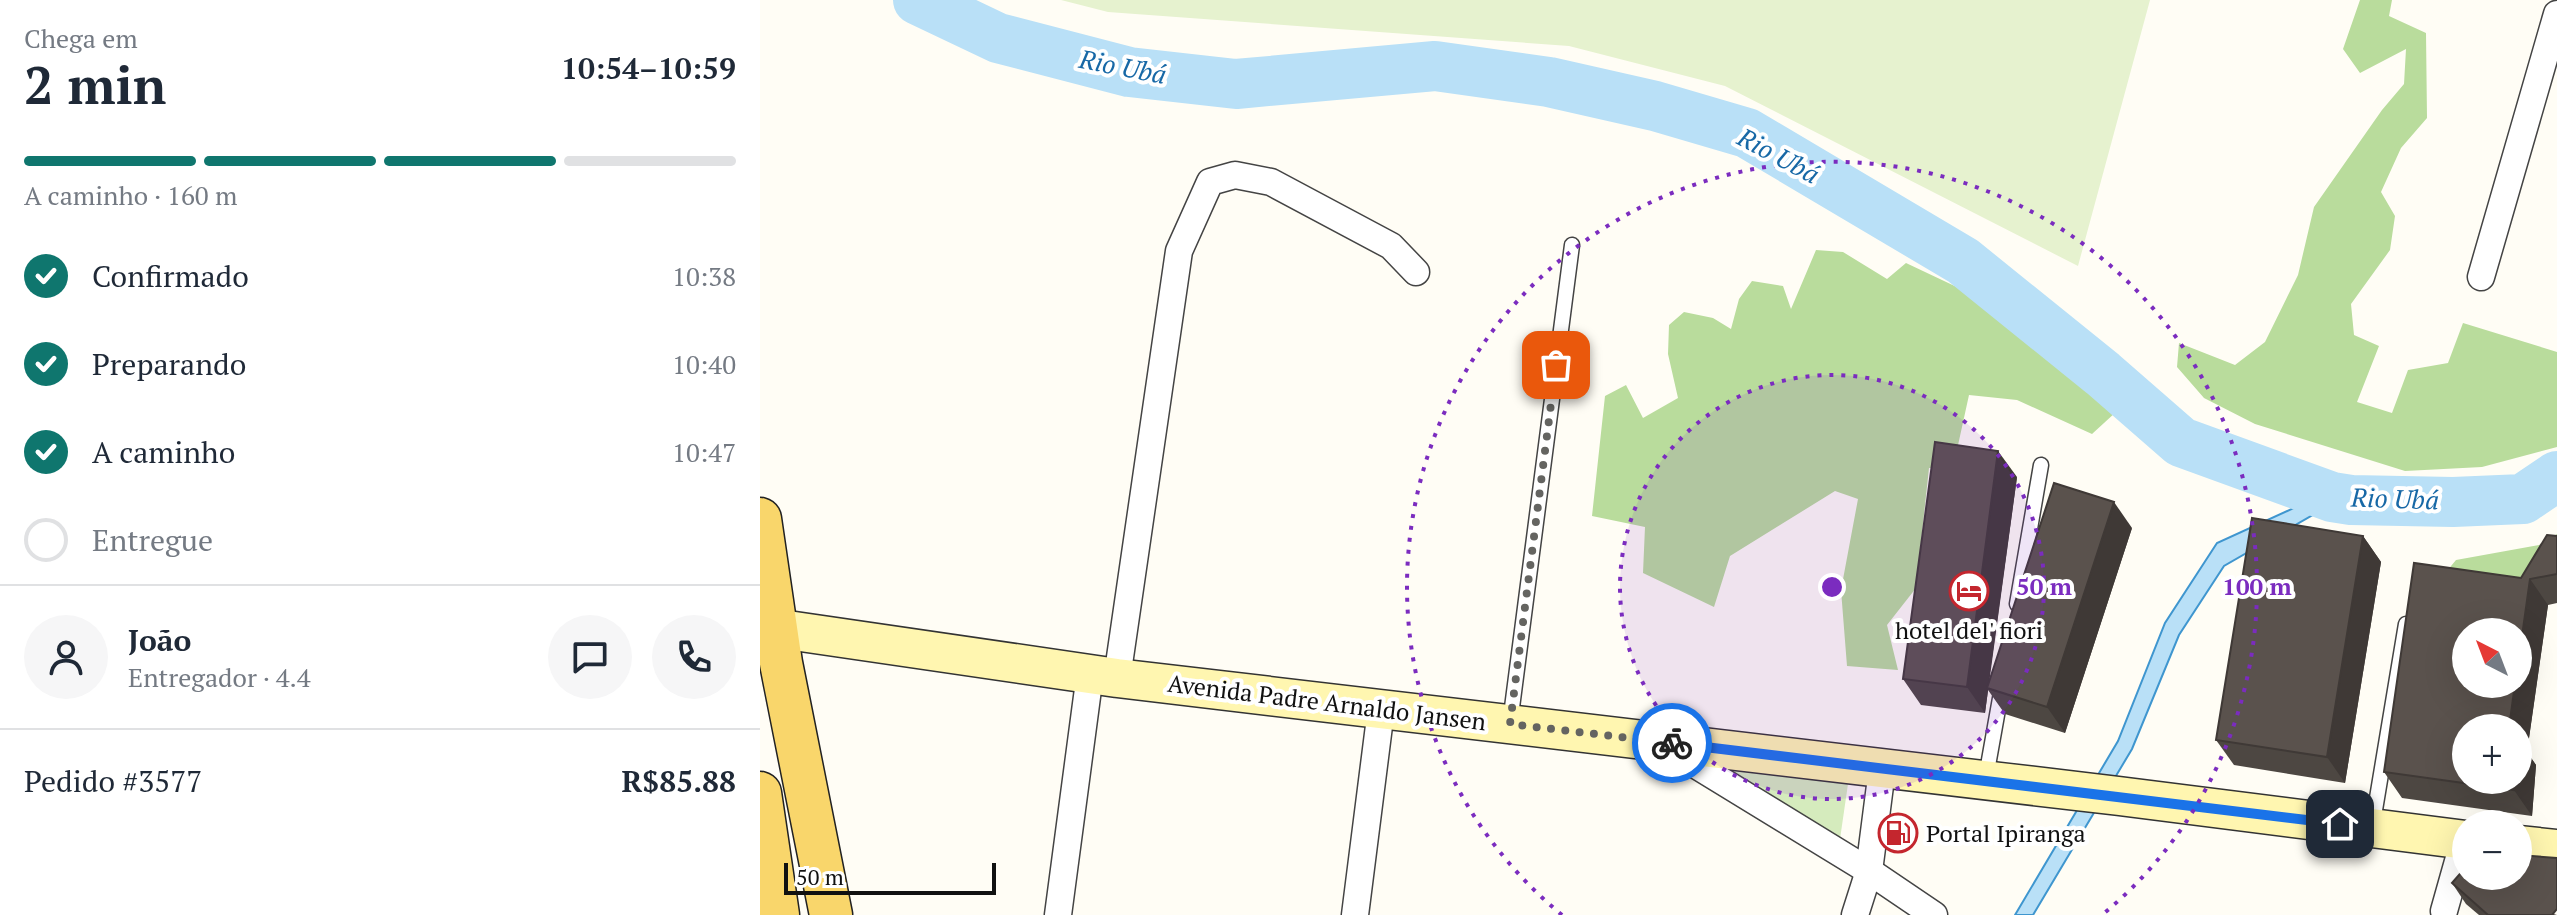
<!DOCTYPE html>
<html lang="pt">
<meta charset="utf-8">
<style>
body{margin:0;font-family:"PT Serif",serif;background:#f6f6f7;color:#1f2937;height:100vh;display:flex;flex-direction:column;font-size:30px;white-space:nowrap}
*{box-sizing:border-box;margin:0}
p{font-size:26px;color:#747a83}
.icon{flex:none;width:44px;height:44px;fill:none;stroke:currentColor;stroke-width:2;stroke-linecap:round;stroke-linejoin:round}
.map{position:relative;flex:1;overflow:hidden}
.side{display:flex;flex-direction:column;background:#fff;width:760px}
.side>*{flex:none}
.needle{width:52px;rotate:318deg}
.buttons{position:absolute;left:1692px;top:618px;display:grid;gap:16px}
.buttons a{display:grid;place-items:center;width:80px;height:80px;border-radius:50%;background:#fff;box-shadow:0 8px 32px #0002;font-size:40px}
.scale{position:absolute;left:24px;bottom:20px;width:212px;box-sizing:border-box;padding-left:8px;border:4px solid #111;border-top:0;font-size:22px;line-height:28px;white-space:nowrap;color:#111;-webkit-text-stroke:6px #fff;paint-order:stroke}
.pin{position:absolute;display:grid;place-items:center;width:68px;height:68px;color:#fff;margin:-34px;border-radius:16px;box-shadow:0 4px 12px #0006}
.courier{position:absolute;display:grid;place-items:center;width:80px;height:80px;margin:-40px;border:6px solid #1a73e8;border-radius:50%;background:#fff;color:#222;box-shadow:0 2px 10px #0007}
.summary em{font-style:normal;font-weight:800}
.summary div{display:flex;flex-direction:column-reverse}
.summary{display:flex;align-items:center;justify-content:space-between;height:136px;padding:0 24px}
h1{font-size:52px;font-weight:800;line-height:60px}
.bar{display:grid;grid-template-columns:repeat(4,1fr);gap:12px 8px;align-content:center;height:96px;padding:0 24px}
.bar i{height:10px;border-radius:6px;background:#e0e1e3}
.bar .on{background:#0f766e}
.bar p{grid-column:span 4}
.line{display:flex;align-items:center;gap:20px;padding:0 24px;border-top:2px solid #e0e1e3}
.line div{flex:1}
.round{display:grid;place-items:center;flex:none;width:84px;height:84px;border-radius:42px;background:#f6f6f7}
ol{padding:0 24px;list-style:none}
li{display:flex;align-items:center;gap:24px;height:88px}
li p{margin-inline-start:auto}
li .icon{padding:8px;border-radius:50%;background:#0f766e;color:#fff;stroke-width:4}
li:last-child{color:#747a83}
li i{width:44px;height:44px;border:4px solid #e0e1e3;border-radius:50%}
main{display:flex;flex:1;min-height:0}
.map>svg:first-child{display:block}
</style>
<main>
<section class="side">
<div class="summary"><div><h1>2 min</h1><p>Chega em</p></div><em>10:54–10:59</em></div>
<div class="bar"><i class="on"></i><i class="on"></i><i class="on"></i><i></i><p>A caminho · 160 m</p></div>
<ol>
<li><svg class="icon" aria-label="check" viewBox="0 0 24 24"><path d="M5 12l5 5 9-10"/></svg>Confirmado<p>10:38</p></li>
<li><svg class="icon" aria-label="check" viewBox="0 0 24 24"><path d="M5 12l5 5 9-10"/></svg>Preparando<p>10:40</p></li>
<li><svg class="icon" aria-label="check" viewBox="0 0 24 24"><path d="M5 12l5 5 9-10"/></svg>A caminho<p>10:47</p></li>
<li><i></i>Entregue</li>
</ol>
<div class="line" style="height:144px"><a class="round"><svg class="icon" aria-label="person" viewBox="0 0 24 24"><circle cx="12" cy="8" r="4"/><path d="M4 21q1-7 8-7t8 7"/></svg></a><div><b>João</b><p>Entregador · 4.4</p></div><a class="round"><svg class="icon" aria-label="chat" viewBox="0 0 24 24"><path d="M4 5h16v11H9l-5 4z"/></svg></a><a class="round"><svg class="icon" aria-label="phone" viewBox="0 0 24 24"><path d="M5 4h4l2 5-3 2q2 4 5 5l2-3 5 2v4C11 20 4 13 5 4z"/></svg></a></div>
<div class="line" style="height:104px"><div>Pedido #3577</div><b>R$85.88</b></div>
</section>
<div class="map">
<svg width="1797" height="915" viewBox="0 0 1797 915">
<rect width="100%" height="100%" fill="#fffdf5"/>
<path fill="#d5ebbd" d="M971 765 1089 777 1079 846 967 771Z"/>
<g fill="#b9dc9c">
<path d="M1600 0H1632L1629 16 1666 33 1667 118 1641 148 1621 192 1635 216 1630 250 1591 304 1594 335 1619 346 1597 402 1632 413 1648 370 1688 363 1703 323 1797 352V447L1722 467 1645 471 1495 424 1444 398 1417 367 1419 343 1475 365 1505 342 1538 275 1554 207 1622 110 1644 84 1646 49 1600 73 1583 49Z"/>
<path d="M1056 250 1083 252 1127 279 1146 263 1290 331 1356 412 1332 434 1257 400 1209 395 1193 468H1169L1156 588 1127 625 1138 670 1087 666 1081 590 1098 499 1075 491 970 556 954 607 883 573 885 527 832 516 845 396 866 385 883 418 918 398 908 354 909 325 924 312 953 318 971 329 979 299 992 281 1023 286 1031 309Z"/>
<path d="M1797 534V575L1672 589 1696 560 1779 545Z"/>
</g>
<path fill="#e6f2cf" d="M301 0H1390L1318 266 965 86 809 46 348 12Z"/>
<path fill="#b9e0f7" stroke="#3f96cf" stroke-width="2" d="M1547 502 1563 509 1464 566 1419 635 1372 749 1273 915H1255L1358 741 1405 623 1457 543Z"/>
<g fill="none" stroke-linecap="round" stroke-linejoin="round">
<path stroke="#b9e0f7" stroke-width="50" d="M158 0 238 38 369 72 476 84 675 66 789 82 895 106 987 133 1203 261 1343 374 1421 442 1572 497 1591 500 1693 502 1763 499 1797 476"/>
<g stroke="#444" stroke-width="17">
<g id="service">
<path d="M1257 604 1281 465"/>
<path d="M750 723 812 245"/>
<path d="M1226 777 1242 687"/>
<path d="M1612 828 1646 624"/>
</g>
</g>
<g stroke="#444" stroke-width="29">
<g id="minor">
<path d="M1721 277 1797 14"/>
<path d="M357 678 419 251 450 182 475 175 511 182 631 246 656 272"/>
<path d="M908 748 1109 871 1174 915"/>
<path d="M1684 911 1704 840"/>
<path d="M298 915 330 674"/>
<path d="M595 915 621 710"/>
<path d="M1095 915 1109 871 1122 770"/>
</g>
</g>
<g stroke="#333" stroke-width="41">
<g id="secondary">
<path d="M0 626 357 678 1359 796 1706 840"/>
<path d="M1758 845 1797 849"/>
</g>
</g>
<g stroke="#222" stroke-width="45">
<g id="primary">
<path d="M0 519 21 663 71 915"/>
<path d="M0 793 18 915"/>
</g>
</g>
<use href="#service" stroke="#fff" stroke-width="14"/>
<use href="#minor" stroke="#fff" stroke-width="26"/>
<use href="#secondary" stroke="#fff6b0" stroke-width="38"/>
<use href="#primary" stroke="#f9d66b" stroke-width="42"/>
</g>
<g fill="#4d4742">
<path d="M1257 477 1229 680 1372 528 1305 733 1245 714 1228 690 1225 713 1161 705 1143 679Z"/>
<path d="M1603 536 1621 562 1585 783 1474 765 1456 740Z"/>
<path d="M1797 536V603L1788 605 1767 752 1776 765 1772 816 1642 798 1624 772 1761 578Z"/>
<path d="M1692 883 1797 915H1719L1706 904Z"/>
</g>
<g fill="#3f3936">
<path d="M1238 451 1257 477 1225 713 1207 687Z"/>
<path d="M1354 502 1372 528 1305 733 1287 707Z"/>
<path d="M1603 536 1621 562 1585 783 1567 757Z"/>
<path d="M1770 579 1788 605 1767 752 1776 765 1772 816 1754 790 1755 780H1758V728H1749L1755 684H1758V665Z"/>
</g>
<g fill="#5a524d" stroke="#3f3936" stroke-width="2">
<path d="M1175 442 1238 451 1207 687 1143 679Z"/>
<path d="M1294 483 1354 502 1287 707 1227 688Z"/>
<path d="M1492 518 1603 536 1567 757 1456 740Z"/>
<path d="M1787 535 1797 536V574L1770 579 1758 665V632H1706V684H1755L1749 728H1706V780H1755L1754 790 1624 772 1654 563 1761 578Z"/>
<path d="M1758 855 1797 858V909L1792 915H1728L1692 883 1706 867V876H1758Z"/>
</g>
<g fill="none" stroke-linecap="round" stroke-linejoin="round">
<path stroke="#646461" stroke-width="8" stroke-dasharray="0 14.4" d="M796 365 750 724 912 743"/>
<path stroke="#1a73e8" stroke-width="10" d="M912 743 1580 824"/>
</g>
<circle cx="1072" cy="587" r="212" fill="#7b2cbf" fill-opacity=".12"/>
<g fill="none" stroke="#7b2cbf" stroke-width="4" stroke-dasharray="4 8">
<circle cx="1072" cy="587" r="212"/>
<path d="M802 915A425 425 0 1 1 1342 915"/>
</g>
<defs>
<g id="hotel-ring" transform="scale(2)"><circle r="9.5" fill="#fff" stroke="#c4262e" stroke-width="1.5"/><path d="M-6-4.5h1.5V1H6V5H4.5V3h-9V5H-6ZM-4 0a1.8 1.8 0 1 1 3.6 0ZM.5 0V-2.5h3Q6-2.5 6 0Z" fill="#c4262e"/></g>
<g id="fuel-ring" transform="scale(2)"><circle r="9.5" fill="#fff" stroke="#c4262e" stroke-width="1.5"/><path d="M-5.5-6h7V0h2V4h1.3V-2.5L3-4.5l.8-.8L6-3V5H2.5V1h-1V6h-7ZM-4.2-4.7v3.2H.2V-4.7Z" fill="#c4262e"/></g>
</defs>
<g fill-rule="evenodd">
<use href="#hotel-ring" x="1209" y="591"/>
<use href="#fuel-ring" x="1138" y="833"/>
</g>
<g text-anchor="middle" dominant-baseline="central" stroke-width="8" stroke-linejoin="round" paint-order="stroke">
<g font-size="24" fill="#111" stroke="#fff">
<text x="1209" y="630">hotel del' fiori</text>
<text x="1166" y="833" text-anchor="start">Portal Ipiranga</text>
</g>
<g font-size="24" fill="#111" stroke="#fff">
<text transform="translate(567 702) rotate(7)">Avenida Padre Arnaldo Jansen</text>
</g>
<g font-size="26" font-style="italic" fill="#1768a6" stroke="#fff">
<text transform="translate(363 66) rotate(11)">Rio Ubá</text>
<text transform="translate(1019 155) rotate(28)">Rio Ubá</text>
<text transform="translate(1635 498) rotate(2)">Rio Ubá</text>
</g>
</g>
<circle cx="1072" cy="587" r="12" fill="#7b2cbf" stroke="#fff" stroke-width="4"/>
<g font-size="24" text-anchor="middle" font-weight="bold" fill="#7b2cbf" stroke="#fff" stroke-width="8" stroke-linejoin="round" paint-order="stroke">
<text x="1284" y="595">50 m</text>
<text x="1497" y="595">100 m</text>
</g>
</svg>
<div class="buttons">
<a><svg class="needle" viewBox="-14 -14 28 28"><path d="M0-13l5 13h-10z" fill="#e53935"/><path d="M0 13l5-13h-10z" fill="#747a83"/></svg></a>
<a>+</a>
<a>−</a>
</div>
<div class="scale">50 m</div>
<div class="pin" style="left:796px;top:365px;background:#ea580c"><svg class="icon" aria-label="bag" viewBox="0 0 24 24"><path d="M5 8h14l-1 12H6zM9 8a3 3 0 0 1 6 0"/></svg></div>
<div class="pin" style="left:1580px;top:824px;background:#1f2937"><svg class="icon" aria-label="home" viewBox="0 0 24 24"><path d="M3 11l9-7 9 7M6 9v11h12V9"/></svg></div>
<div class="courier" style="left:912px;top:743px"><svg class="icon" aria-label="bike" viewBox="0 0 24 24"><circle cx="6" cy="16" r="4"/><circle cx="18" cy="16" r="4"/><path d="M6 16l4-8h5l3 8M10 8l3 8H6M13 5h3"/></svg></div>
</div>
</main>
